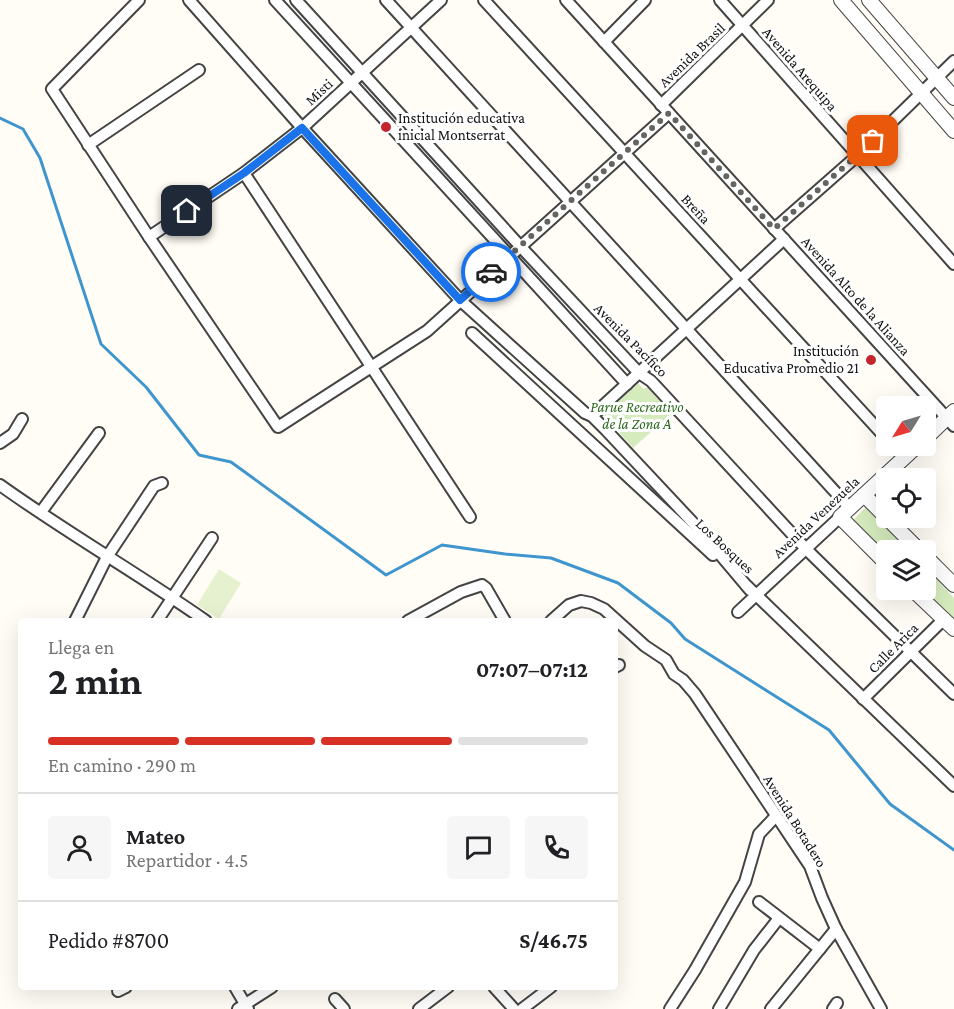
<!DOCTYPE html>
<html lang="es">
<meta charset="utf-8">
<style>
body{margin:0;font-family:"Crimson Pro",serif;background:#f6f6f6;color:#202124;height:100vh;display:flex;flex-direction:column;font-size:22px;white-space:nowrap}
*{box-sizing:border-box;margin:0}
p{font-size:20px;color:#757577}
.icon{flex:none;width:33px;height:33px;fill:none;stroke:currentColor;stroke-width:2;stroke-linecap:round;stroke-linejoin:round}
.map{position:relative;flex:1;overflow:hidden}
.sheet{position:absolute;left:18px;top:618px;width:600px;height:372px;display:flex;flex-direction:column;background:#fff;border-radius:6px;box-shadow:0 6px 24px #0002}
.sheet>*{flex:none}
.needle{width:39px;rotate:233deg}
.fabs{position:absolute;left:876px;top:396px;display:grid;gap:12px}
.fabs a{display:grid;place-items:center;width:60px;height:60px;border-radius:6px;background:#fff;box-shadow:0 6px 24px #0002;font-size:30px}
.pin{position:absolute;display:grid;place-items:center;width:51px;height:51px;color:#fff;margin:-26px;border-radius:12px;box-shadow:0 3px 9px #0006}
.courier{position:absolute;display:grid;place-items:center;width:60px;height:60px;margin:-30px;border:4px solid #1a73e8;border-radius:50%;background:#fff;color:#222;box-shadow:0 2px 8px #0007}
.headline em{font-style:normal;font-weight:700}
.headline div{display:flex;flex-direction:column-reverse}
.headline{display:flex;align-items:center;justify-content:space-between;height:102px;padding:0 30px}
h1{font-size:39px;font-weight:700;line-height:45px}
.bar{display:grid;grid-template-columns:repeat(4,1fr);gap:9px 6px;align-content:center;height:72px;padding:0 30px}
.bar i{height:8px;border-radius:4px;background:#e0e0e0}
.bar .selected{background:#d93025}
.bar p{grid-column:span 4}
.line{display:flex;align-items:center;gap:15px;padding:0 30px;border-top:2px solid #e0e0e0}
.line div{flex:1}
.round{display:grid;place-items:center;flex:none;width:63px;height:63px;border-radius:6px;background:#f6f6f6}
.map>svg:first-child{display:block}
</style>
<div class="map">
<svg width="954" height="1009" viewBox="0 0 954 1009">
<rect width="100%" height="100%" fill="#fffdf5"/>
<g fill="#d5ebbd">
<path d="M638 383 644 389 647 387 671 414 633 448 603 414Z"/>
<path d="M867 506 909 550H886V555L852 521Z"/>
<path d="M926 568 954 598V621L922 590H926Z"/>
</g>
<path fill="#e6f2cf" d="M219 569 241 583 219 619 197 605Z"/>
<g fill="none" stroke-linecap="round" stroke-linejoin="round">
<path stroke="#3f96cf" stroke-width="3" d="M0 118 23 129 40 158 101 344 146 387 199 455 231 462 386 575 442 545 505 554 551 558 618 583 671 623 685 639 829 730 890 804 954 850"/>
<g stroke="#444" stroke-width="14">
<g id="minor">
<path d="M139 0 52 89 149 237 278 427 427 331 669 113"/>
<path d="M189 0 296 121 460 300 585 413 592 416 606 430 696 526 750 590"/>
<path d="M275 0 627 384"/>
<path d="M296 0 520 246 639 373 651 381 806 549 954 694"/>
<path d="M386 0 849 507"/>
<path d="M484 0 886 438"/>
<path d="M566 0 954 426"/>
<path d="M720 0 954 264"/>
<path d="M604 42 645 0"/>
<path d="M661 105 768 0"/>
<path d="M88 145 199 70"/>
<path d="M244 173 470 517"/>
<path d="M774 229 857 156 954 61"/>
<path d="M149 237 244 173 302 128 441 0"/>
<path d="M472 333 713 555"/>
<path d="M592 416 784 239"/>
<path d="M0 443 13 434 22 419"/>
<path d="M894 446 904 457"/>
<path d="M0 485C67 533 139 574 206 621"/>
<path d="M41 512 99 433"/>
<path d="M747 586 954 786"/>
<path d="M738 612 840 517"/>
<path d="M75 621 107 557 154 486 162 483"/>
<path d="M157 621 212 538"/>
<path d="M408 621 461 592 482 585 486 588 505 621"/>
<path d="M551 621 569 605 581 601 591 603 604 609 645 646 666 660 674 674 683 680 695 694 810 866 822 898 836 929 881 1009"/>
<path d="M615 667 619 665"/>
<path d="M863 699 944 619"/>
<path d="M759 902 820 949"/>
<path d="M235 987 248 1009"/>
<path d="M494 987 514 1009"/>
<path d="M118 991 126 987"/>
<path d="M335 999 344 1009"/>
<path d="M238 1009 272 987"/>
<path d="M419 1009 448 987"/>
<path d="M522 1009 551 987"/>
<path d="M670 1009 695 970 745 882 759 834 776 816"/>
<path d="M719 1009 754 950 779 918"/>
<path d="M771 1009 836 929"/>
<path d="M833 1009 837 1003"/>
</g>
</g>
<g stroke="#444" stroke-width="16">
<g id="tertiary">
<path d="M841 0 954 131"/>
<path d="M869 0 954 98"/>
<path d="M926 438 954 411"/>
<path d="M864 495 919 550"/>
<path d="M926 557 954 585"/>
<path d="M886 563 840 517 917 446"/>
<path d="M913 590 954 629"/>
</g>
</g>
<use href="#minor" stroke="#fff" stroke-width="10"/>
<use href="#tertiary" stroke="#fff" stroke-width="14"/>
</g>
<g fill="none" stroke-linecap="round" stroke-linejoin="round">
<path stroke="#646461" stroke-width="6" stroke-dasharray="0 10.8" d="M491 272 669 113 774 229 873 141"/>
<path stroke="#1a73e8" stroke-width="8" d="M187 211 244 173 302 128 460 300 491 272"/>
</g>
<g fill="#c4262e" stroke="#fff" stroke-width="2">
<circle cx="386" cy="127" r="6"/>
<circle cx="871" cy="360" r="6"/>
</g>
<g text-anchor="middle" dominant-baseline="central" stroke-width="6" stroke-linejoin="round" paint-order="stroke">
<g font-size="15" fill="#111" stroke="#fff">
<text transform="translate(692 55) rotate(-44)">Avenida Brasil</text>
<text transform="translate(800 69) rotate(49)">Avenida Arequipa</text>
<text transform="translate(319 92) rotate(-43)">Misti</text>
<text transform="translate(696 209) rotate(47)">Breña</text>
<text transform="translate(856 296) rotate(48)">Avenida Alto de la Alianza</text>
<text transform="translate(631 340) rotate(45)">Avenida Pacífico</text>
<text transform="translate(816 517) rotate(-43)">Avenida Venezuela</text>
<text transform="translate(725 546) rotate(43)">Los Bosques</text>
<text transform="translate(893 648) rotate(-45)">Calle Arica</text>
<text transform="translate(795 821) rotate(58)">Avenida Botadero</text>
</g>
<g font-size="15" fill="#111" stroke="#fff" text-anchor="start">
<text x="398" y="118">Institución educativa<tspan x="398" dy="17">inicial Montserrat</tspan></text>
<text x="859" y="351" text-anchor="end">Institución<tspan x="859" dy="17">Educativa Promedio 21</tspan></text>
</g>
<g font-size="15" font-style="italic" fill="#2f6b1f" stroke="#fff">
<text x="637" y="407">Parue Recreativo<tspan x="637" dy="17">de la Zona A</tspan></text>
</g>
</g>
</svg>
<div class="fabs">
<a><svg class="needle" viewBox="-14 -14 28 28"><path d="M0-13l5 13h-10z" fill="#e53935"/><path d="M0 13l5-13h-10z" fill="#757577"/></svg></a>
<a><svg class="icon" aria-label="locate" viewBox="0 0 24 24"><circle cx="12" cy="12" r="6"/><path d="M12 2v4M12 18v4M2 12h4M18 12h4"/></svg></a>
<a><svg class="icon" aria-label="layers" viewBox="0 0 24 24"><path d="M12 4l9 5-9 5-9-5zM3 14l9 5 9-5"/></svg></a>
</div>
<div class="pin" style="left:873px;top:141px;background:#ea580c"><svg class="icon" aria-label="bag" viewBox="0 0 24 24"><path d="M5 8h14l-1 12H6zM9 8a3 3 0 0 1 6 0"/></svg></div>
<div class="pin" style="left:187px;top:211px;background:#1f2937"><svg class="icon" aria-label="home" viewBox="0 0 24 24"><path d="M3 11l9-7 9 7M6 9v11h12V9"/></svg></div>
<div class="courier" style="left:491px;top:272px"><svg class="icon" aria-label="car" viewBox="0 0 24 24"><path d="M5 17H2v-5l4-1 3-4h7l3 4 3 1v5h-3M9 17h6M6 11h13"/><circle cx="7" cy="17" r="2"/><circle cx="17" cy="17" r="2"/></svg></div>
<section class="sheet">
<div class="headline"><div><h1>2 min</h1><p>Llega en</p></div><em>07:07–07:12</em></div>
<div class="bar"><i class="selected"></i><i class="selected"></i><i class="selected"></i><i></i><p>En camino · 290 m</p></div>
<div class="line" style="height:108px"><a class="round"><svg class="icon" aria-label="person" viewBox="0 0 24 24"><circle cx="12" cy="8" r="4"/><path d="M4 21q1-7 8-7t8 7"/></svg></a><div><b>Mateo</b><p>Repartidor · 4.5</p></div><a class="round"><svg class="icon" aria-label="chat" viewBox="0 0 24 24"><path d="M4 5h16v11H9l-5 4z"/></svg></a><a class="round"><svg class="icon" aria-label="phone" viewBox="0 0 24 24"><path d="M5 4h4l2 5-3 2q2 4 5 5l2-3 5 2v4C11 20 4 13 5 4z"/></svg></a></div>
<div class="line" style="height:78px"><div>Pedido #8700</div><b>S/46.75</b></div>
</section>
</div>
